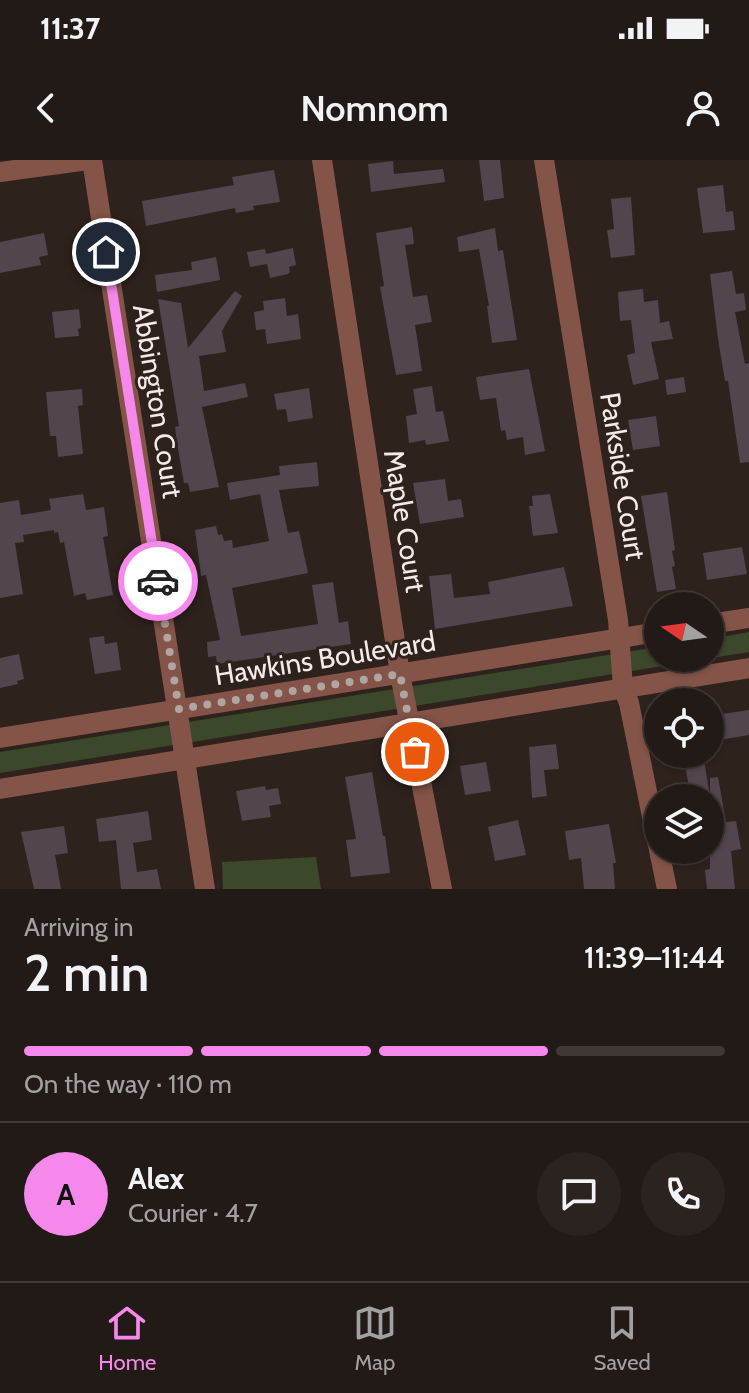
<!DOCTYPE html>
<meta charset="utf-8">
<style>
body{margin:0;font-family:Cabin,sans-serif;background:#2a231f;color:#f1f3f6;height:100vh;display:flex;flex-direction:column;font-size:30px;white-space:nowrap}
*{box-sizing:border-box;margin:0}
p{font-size:26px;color:#a2a1a1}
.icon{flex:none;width:44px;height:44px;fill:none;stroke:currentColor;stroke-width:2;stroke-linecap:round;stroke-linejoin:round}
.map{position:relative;height:729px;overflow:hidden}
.drawer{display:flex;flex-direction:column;background:#221a16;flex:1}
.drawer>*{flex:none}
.needle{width:52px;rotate:283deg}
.fabs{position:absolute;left:644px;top:432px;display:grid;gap:16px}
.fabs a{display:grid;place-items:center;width:80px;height:80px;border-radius:50%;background:#221a16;box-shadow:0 2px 6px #0004,0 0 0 2px #3f3835;font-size:40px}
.pin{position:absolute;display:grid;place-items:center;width:68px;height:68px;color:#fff;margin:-34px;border:4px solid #fff;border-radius:50%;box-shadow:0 2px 8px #0007}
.courier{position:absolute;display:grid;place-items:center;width:80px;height:80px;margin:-40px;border:6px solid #f788eb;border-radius:50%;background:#fff;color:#222;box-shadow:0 2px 10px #0007}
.headline em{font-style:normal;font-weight:600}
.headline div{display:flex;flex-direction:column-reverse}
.headline{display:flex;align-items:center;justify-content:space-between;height:136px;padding:0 24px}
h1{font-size:52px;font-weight:600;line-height:60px}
.bar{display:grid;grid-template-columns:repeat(4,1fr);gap:12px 8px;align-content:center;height:96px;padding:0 24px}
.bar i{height:10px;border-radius:6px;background:#3f3835}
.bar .selected{background:#f788eb}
.bar p{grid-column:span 4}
.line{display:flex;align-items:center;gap:20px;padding:0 24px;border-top:2px solid #3f3835}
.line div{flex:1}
.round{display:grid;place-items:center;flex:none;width:84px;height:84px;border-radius:42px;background:#2a231f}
.status{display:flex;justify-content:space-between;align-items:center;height:56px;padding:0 40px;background:#221a16;direction:ltr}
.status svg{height:22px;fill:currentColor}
header{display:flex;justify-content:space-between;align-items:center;height:104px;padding:0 24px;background:#221a16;font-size:36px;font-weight:600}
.dock{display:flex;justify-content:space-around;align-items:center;height:112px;border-top:2px solid #3f3835;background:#221a16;font-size:22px;color:#a2a1a1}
.dock a{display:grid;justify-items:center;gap:4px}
.dock .selected{color:#f788eb}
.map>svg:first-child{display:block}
</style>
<div class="status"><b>11:37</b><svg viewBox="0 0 49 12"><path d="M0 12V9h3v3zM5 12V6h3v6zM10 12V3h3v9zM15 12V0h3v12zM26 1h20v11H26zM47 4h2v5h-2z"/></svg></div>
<header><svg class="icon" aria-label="back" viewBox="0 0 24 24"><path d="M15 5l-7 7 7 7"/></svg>Nomnom<svg class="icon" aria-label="person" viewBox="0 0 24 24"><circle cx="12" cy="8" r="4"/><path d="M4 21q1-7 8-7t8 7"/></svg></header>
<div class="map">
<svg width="749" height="729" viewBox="0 0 749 729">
<rect width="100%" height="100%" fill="#2e221d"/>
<g fill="#3b492a">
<path d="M749 472V492L0 613V592L658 487V498H710V479Z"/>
<path d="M316 697 321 729H223L222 702Z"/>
</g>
<g fill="#51454e">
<path d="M479 0H500L504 38 484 41Z"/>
<path d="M393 1 394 14 443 9 445 22 371 32 368 4Z"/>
<path d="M274 10 280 42 253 46 254 50 236 53 235 48 146 66 142 41 234 25 232 17Z"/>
<path d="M723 25 726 52 733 51 735 70 703 73 697 28Z"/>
<path d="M631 37 635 95 611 98 607 70 614 69 611 39Z"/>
<path d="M412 67 414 84 405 85 413 137 427 135 432 162 415 165 422 211 396 215 380 127 384 126 376 73Z"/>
<path d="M495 68 498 91 503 90 517 180 492 183 487 146H489L479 89 459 92 457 77Z"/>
<path d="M44 73 48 95 39 97 41 105 0 113V82Z"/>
<path d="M293 88 296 105 289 107 290 112 288 114 270 118 267 104 250 107 247 92 265 89 266 94Z"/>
<path d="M216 97 220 120 157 132 155 115 192 110 191 102Z"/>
<path d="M732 111 736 134 744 133 746 150 735 152 745 204 749 203V302L740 303 728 221H725L718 179 710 114Z"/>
<path d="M643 129 644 142 658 140 660 163 669 161 673 179 651 182 659 219 633 225 627 195 635 193 631 160 620 161 618 132Z"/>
<path d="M235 131 242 136 222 171 226 192 199 196 204 231 245 223 248 237 202 247 219 327 190 332 188 323H184L177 283 175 267 179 266 158 139 181 143 188 188Z"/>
<path d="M285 138 287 156 298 154 301 179 267 184 265 169 256 170 254 152 264 150 263 141Z"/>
<path d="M79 149 81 168 78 169 79 176 55 178 52 152Z"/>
<path d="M529 209 545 291 525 295 523 277 507 280 505 270 501 271 496 238 480 240 476 217Z"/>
<path d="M684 217 686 232 667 235 665 220Z"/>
<path d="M432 226 436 252 443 251 449 281 426 285 425 280 409 283 406 256 417 254 413 229Z"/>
<path d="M309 228 313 258 288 262 286 249 277 250 274 234Z"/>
<path d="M82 229 83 245 78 246 83 294 58 297 56 276H50L46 232Z"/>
<path d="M656 256 660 286 633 290 628 260Z"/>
<path d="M317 302 319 326 279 330 288 373 299 371 308 413 232 428 241 476 318 464 312 425 333 422 339 463 348 461 351 484 217 504 216 496 208 497 207 482 220 480 206 415 201 416 195 370 216 366 218 375 222 374 224 381 232 380 233 388 269 381 260 334 230 340 227 323 280 315 279 306Z"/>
<path d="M445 319 448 341 461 339 464 357 420 364 413 323Z"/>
<path d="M667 332 675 390 672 391 675 406 672 407 676 429 657 432 641 336Z"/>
<path d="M83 334 86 350 104 347 108 376 103 377 113 435 87 440 85 433 74 436 64 382 60 383 58 372 54 373V370L23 375 24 382 15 383 23 434 0 438V343L19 340 21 355 51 350 49 339Z"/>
<path d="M550 334 558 373 533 376 529 346H533L532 336Z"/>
<path d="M742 387 747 414 707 420 703 393Z"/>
<path d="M564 407 573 446 435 469 429 416 451 414 454 438 490 434 488 422Z"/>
<path d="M104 476 105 484 117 482 121 510 95 514 89 478Z"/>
<path d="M19 494 24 519 17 521 18 524 0 528V498Z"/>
<path d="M749 550V575L719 580 715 555Z"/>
<path d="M556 584 559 609 544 610 547 636 532 638 529 587Z"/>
<path d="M683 594H703L710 637V618L718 617 726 662 736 661 741 689 731 691 735 729H707L705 710 710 709V638H691Z"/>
<path d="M486 602 491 631 465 635 460 606Z"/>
<path d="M372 612 383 676H385L390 713 351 717 346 680 356 679 345 617Z"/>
<path d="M265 626 266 630 278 628 281 644 269 646 271 657 242 661 236 631Z"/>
<path d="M148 651 152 680 133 683 137 712 157 709 161 729H121L116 680 99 682 96 659Z"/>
<path d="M518 660 526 695 495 701 488 667Z"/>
<path d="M609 664 616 703H613L615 729H584L581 698 569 700 565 671Z"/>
<path d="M64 666 68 693 55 695 61 729H34L21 672Z"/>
</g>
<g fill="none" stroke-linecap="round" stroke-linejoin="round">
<g stroke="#835447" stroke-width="20">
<path d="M92 0 205 729"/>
<path d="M322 0 400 514 442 729"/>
<path d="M544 0 618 460 623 528 629 543 658 686"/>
<path d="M0 12 88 0"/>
<path d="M710 464 749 458"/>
<path d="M0 578 658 472"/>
<path d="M0 629 749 508"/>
<path d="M659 690 667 729"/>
</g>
</g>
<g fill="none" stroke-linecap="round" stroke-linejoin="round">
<path stroke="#afa5a1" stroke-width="8" stroke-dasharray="0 14.4" d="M158 421 179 549 400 514 415 592"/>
<path stroke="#f788eb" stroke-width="10" d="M106 92 158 421"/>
</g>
<g text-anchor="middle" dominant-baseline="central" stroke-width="6" stroke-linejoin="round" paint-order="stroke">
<g font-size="28" fill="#f4ebe8" stroke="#2e221d">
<text transform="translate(158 241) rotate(81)">Abbington Court</text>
<text transform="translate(623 316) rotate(81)">Parkside Court</text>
<text transform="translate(405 361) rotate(81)">Maple Court</text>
<text transform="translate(325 498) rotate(-9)">Hawkins Boulevard</text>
</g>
</g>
</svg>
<div class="fabs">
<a><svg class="needle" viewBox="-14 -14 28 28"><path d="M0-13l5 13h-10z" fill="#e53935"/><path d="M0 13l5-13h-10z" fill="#a2a1a1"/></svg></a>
<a><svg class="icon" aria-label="locate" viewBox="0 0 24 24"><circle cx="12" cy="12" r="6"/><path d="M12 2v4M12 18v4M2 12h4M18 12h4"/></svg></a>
<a><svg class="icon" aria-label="layers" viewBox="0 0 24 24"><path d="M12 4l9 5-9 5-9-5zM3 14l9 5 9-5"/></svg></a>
</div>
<div class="pin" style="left:415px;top:592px;background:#ea580c"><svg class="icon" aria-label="bag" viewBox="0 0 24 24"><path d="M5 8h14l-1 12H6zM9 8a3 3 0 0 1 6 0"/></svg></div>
<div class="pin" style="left:106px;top:92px;background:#1f2937"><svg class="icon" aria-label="home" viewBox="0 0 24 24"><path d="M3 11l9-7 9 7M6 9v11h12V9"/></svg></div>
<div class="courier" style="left:158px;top:421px"><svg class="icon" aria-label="car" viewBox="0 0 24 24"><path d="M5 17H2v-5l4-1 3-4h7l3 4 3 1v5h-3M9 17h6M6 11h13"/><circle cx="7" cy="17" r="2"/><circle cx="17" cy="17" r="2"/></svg></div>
</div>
<section class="drawer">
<div class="headline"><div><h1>2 min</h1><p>Arriving in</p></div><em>11:39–11:44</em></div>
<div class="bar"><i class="selected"></i><i class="selected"></i><i class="selected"></i><i></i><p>On the way · 110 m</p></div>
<div class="line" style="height:144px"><b class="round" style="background:#f788eb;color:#111">A</b><div><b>Alex</b><p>Courier · 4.7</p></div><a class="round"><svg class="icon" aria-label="chat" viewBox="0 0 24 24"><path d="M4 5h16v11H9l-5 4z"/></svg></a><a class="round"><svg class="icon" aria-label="phone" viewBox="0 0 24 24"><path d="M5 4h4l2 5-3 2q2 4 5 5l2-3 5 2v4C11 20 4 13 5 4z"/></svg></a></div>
</section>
<nav class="dock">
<a class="selected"><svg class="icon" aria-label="home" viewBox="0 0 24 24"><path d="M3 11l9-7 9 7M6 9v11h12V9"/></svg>Home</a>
<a><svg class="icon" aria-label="map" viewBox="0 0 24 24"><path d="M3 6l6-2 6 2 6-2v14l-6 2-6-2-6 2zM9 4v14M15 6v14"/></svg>Map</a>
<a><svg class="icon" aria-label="saved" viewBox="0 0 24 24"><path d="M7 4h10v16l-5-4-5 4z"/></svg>Saved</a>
</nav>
